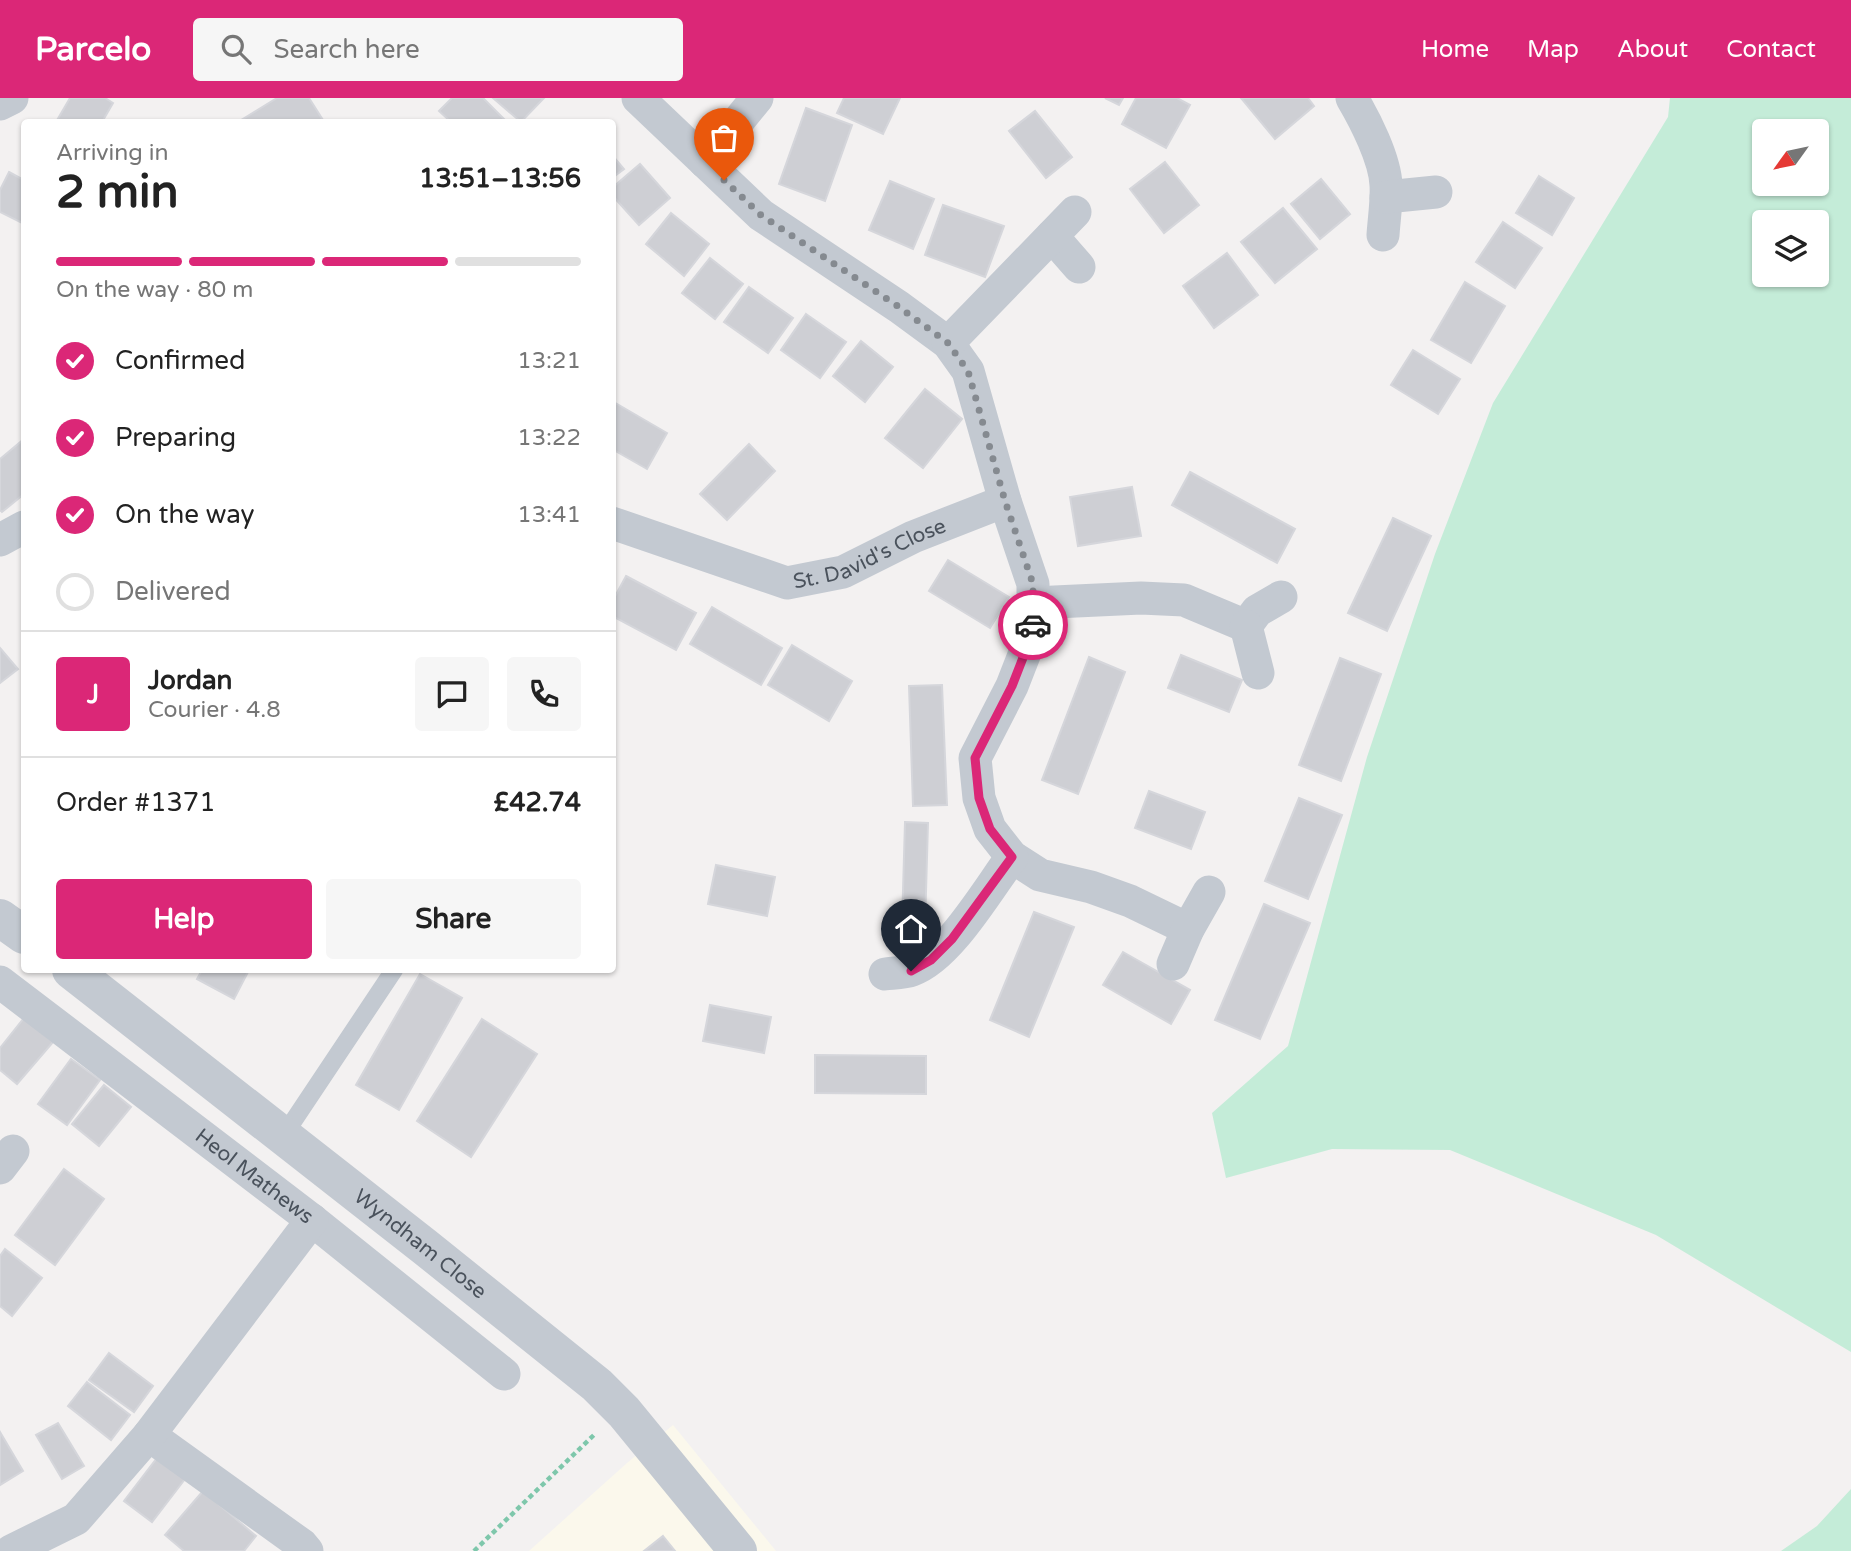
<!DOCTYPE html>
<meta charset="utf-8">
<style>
body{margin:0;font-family:"Varela Round",sans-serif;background:#f6f6f6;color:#222;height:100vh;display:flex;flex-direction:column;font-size:26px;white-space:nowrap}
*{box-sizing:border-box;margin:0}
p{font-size:23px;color:#767676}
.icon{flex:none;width:38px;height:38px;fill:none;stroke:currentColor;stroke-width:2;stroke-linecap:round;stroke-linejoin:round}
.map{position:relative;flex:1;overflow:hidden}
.drawer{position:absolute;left:21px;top:21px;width:595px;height:854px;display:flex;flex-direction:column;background:#fff;border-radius:7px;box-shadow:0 2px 5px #0004}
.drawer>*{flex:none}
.needle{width:46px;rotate:237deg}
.controls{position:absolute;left:1752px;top:21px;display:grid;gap:14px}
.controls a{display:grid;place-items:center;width:77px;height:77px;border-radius:7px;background:#fff;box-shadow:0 2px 5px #0004;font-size:35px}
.pin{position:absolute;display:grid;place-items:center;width:60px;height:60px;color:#fff;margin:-72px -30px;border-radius:50% 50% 50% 0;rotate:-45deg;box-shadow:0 0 7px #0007}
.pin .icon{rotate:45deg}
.courier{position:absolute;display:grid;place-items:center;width:70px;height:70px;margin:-35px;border:5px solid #db2777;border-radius:50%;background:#fff;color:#222;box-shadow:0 2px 9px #0007}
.headline em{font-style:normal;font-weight:800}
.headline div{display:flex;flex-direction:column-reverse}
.headline{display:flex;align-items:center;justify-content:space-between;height:119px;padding:0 35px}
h1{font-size:46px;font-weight:800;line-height:52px}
.bar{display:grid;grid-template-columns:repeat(4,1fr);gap:10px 7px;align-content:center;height:84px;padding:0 35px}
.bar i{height:9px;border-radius:5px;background:#e0e0e0}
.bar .current{background:#db2777}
.bar p{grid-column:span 4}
.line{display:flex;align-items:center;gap:18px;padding:0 35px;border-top:2px solid #e0e0e0}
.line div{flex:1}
.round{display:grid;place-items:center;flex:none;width:74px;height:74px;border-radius:7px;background:#f6f6f6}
ol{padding:0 35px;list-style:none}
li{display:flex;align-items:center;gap:21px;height:77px}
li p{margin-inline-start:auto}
li .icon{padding:7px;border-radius:50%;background:#db2777;color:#fff;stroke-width:4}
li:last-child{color:#767676}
li i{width:38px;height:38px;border:4px solid #e0e0e0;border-radius:50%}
.cta{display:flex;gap:14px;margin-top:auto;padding:14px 35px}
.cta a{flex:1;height:80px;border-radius:7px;background:#db2777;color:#fff;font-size:28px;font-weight:800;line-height:80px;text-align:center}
.cta a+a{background:#f6f6f6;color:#222}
header{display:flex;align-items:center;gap:42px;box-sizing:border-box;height:98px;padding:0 35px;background:#db2777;color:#fff}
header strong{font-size:33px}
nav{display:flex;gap:38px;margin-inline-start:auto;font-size:24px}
.search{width:490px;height:63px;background:#f6f6f6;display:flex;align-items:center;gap:18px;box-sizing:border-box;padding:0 24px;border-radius:7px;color:#767676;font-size:26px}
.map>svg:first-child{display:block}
</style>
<header>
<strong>Parcelo</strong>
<div class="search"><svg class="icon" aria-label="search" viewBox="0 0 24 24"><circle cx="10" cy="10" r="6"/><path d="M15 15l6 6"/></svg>Search here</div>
<nav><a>Home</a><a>Map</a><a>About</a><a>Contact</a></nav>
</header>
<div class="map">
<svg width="1851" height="1453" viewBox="0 0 1851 1453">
<rect width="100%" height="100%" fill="#f3f1f1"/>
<path fill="#fbf8ec" d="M673 1327 776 1453H529L627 1365Z"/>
<g fill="#c4ecd8" fill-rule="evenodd">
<path d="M1670 0H1851V1254L1656 1137 1450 1052 1332 1051 1226 1080 1212 1015 1288 948 1367 659 1435 456 1493 305 1668 19ZM1816 33V86H1764V33ZM1816 124V177H1764V124Z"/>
<path d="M1851 1391V1453H1781L1817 1428Z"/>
</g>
<g fill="#cecfd4" stroke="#d5d6db" stroke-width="2">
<path d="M70 0H105L113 5 102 24H56Z"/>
<path d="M277 0H309L323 22 318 24H238Z"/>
<path d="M452 0H483L506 23 451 24 439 13Z"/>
<path d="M493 0H544L521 24Z"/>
<path d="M844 0H900L883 36 837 15Z"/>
<path d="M1105 0H1123L1119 7Z"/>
<path d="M1136 0H1177L1190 7 1166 50 1122 26Z"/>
<path d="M1241 0H1308L1314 8 1275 41Z"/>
<path d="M806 10 852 27 825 103 779 86Z"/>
<path d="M1035 13 1072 59 1046 80 1009 33Z"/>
<path d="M612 57 624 71 612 80Z"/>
<path d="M1165 64 1199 107 1164 135 1130 91Z"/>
<path d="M640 66 670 100 639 127 612 97V90Z"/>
<path d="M9 74 24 82V126L0 114V92Z"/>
<path d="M1539 78 1574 100 1552 137 1516 115Z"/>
<path d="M1321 81 1350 116 1320 141 1291 106Z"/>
<path d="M890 83 934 101 913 151 869 132Z"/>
<path d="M943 107 1004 128 985 179 925 157Z"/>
<path d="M1283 110 1317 151 1275 185 1241 144Z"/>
<path d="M671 115 709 146 684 178 646 146Z"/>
<path d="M1503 124 1542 150 1515 190 1476 164Z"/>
<path d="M1227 155 1258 197 1214 230 1183 188Z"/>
<path d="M710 160 743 186 715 221 682 195Z"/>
<path d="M1465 184 1505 208 1471 265 1431 242Z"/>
<path d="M749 189 793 220 768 255 724 224Z"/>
<path d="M806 216 846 244 820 280 781 252Z"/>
<path d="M861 243 893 269 865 304 833 278Z"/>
<path d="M1413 252 1460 281 1438 316 1391 287Z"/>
<path d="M925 291 962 321 923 370 885 340Z"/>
<path d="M612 303 667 335 647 371 612 351Z"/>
<path d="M24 341V396L2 414 0 412V361Z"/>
<path d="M749 346 775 373 727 422 700 396Z"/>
<path d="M1190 374 1295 431 1277 465 1172 407Z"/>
<path d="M1132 389 1141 438 1078 448 1070 399Z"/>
<path d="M1393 420 1431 438 1387 533 1348 515Z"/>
<path d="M948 462 1009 499 990 530 929 493Z"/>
<path d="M626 478 696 515 676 552 612 518V504Z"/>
<path d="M712 509 782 550 761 587 690 546Z"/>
<path d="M792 547 852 583 829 623 768 587Z"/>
<path d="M0 550 18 571 0 585Z"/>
<path d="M1181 557 1242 582 1229 614 1168 590Z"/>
<path d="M1089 559 1125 574 1078 696 1042 682Z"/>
<path d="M1340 560 1381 576 1341 683 1299 667Z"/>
<path d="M942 587 947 707 913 708 909 588Z"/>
<path d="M1149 693 1205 714 1191 751 1135 730Z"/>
<path d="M1299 700 1342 717 1308 801 1265 783Z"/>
<path d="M905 724 928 725 925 828 902 827Z"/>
<path d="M716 767 775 779 767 818 708 806Z"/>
<path d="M1264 806 1310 825 1260 941 1215 922Z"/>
<path d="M1034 814 1074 829 1029 939 990 922Z"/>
<path d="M1123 854 1190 892 1171 926 1103 887Z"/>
<path d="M202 872H249L234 901 197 881Z"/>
<path d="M420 876 462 900 399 1012 356 987Z"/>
<path d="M710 907 771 919 764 955 703 943Z"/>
<path d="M24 920 53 944 17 986 0 972V950Z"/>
<path d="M482 921 537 956 471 1059 417 1023Z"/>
<path d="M815 957 926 958V996L815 995Z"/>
<path d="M71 961 100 982 67 1027 38 1006Z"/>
<path d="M104 987 131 1009 99 1048 72 1026Z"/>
<path d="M64 1071 104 1101 55 1167 15 1137Z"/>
<path d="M5 1151 42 1180 12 1218 0 1208V1158Z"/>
<path d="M109 1255 153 1288 134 1314 89 1282Z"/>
<path d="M87 1284 130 1317 111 1342 68 1308Z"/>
<path d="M58 1325 84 1368 62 1381 36 1337Z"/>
<path d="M0 1334 23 1373 0 1387Z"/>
<path d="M157 1360 185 1381 152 1424 124 1403Z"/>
<path d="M203 1393 256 1438 244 1453H184L165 1437Z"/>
<path d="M663 1438 675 1453H644Z"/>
</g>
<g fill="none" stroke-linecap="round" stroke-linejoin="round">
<path stroke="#7ec7ab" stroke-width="4.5" stroke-dasharray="5 3.5" stroke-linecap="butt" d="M474 1453 596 1335"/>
<path stroke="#c3c9d1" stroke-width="18" d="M284 1037 394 872"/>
<g stroke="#c3c9d1" stroke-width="33">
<path d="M638 0 761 117 899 209 948 245 968 273 1005 403 1033 486V534L1012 588 975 660 979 700 990 731 1012 759 1040 777 1091 789 1130 803 1188 831"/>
<path d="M1352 0C1365 22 1385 61 1386 87 1387 103 1384 121 1383 137"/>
<path d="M0 6 12 0"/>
<path d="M705 64 757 0"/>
<path d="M1386 99 1436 94"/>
<path d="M1052 138 1079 169"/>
<path d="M948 245 1075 114"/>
<path id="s1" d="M612 425 787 485 843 474 913 439 1005 403"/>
<path d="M0 442 24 429"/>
<path d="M1033 505 1141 500 1184 502 1246 528 1257 513 1281 499"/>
<path d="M1246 528 1258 575"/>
<path d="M1173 866 1188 831 1209 794"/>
<path d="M885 876C893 875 904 875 912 872 949 859 988 791 1012 759"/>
<path id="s2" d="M0 884 312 1122 504 1276"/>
<path d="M0 1070 13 1053"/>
<path d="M149 1337 302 1447 307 1453"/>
<path d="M11 1453 76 1421 149 1337 312 1122"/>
</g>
<g stroke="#c3c9d1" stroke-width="38">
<path d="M0 820 24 837"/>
<path id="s3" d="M71 872 425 1149 597 1287 624 1314 738 1453"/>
</g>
</g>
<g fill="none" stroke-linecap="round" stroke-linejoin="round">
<path stroke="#858a90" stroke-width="7" stroke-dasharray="0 12.6" d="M724 82 761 117 899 209 948 245 968 273 1005 403 1033 486V527"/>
<path stroke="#db2777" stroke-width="9" d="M911 873 931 862 952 841 1012 759 990 731 979 700 975 660 1012 588 1033 534V527"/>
</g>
<g text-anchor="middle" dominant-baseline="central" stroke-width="6" stroke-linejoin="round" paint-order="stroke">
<g font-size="21" fill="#4a525c" stroke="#fff">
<text stroke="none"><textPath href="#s1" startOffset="273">St. David's Close</textPath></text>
<text stroke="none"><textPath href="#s2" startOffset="320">Heol Mathews</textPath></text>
<text stroke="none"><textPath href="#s3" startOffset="444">Wyndham Close</textPath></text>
</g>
</g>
</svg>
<div class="controls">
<a><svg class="needle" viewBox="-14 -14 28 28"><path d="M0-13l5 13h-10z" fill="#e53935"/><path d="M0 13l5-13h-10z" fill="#767676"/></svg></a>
<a><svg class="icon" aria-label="layers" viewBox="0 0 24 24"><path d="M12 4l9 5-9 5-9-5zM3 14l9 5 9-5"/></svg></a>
</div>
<div class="pin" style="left:724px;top:82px;background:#ea580c"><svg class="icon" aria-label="bag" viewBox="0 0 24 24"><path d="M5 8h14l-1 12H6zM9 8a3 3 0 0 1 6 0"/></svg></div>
<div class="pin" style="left:911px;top:873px;background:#1f2937"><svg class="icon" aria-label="home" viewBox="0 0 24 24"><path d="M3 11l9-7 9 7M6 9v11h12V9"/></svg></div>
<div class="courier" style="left:1033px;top:527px"><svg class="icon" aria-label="car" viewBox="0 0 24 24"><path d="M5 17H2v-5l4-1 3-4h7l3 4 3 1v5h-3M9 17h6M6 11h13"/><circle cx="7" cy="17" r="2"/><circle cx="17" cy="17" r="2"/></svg></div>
<section class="drawer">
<div class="headline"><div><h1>2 min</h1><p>Arriving in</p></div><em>13:51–13:56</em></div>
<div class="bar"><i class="current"></i><i class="current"></i><i class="current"></i><i></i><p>On the way · 80 m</p></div>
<ol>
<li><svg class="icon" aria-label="check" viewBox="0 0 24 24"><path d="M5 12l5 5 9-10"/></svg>Confirmed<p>13:21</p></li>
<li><svg class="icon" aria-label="check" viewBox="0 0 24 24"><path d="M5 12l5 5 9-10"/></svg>Preparing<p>13:22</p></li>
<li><svg class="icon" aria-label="check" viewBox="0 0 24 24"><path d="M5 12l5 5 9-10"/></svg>On the way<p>13:41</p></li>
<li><i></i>Delivered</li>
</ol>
<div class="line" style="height:126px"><b class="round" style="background:#db2777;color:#fff">J</b><div><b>Jordan</b><p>Courier · 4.8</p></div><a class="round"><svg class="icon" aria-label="chat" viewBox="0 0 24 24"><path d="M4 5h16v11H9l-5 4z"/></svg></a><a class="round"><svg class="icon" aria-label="phone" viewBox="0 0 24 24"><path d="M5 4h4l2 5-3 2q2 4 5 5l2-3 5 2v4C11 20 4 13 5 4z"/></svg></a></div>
<div class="line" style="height:91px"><div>Order #1371</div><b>£42.74</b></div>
<div class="cta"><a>Help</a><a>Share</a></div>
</section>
</div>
